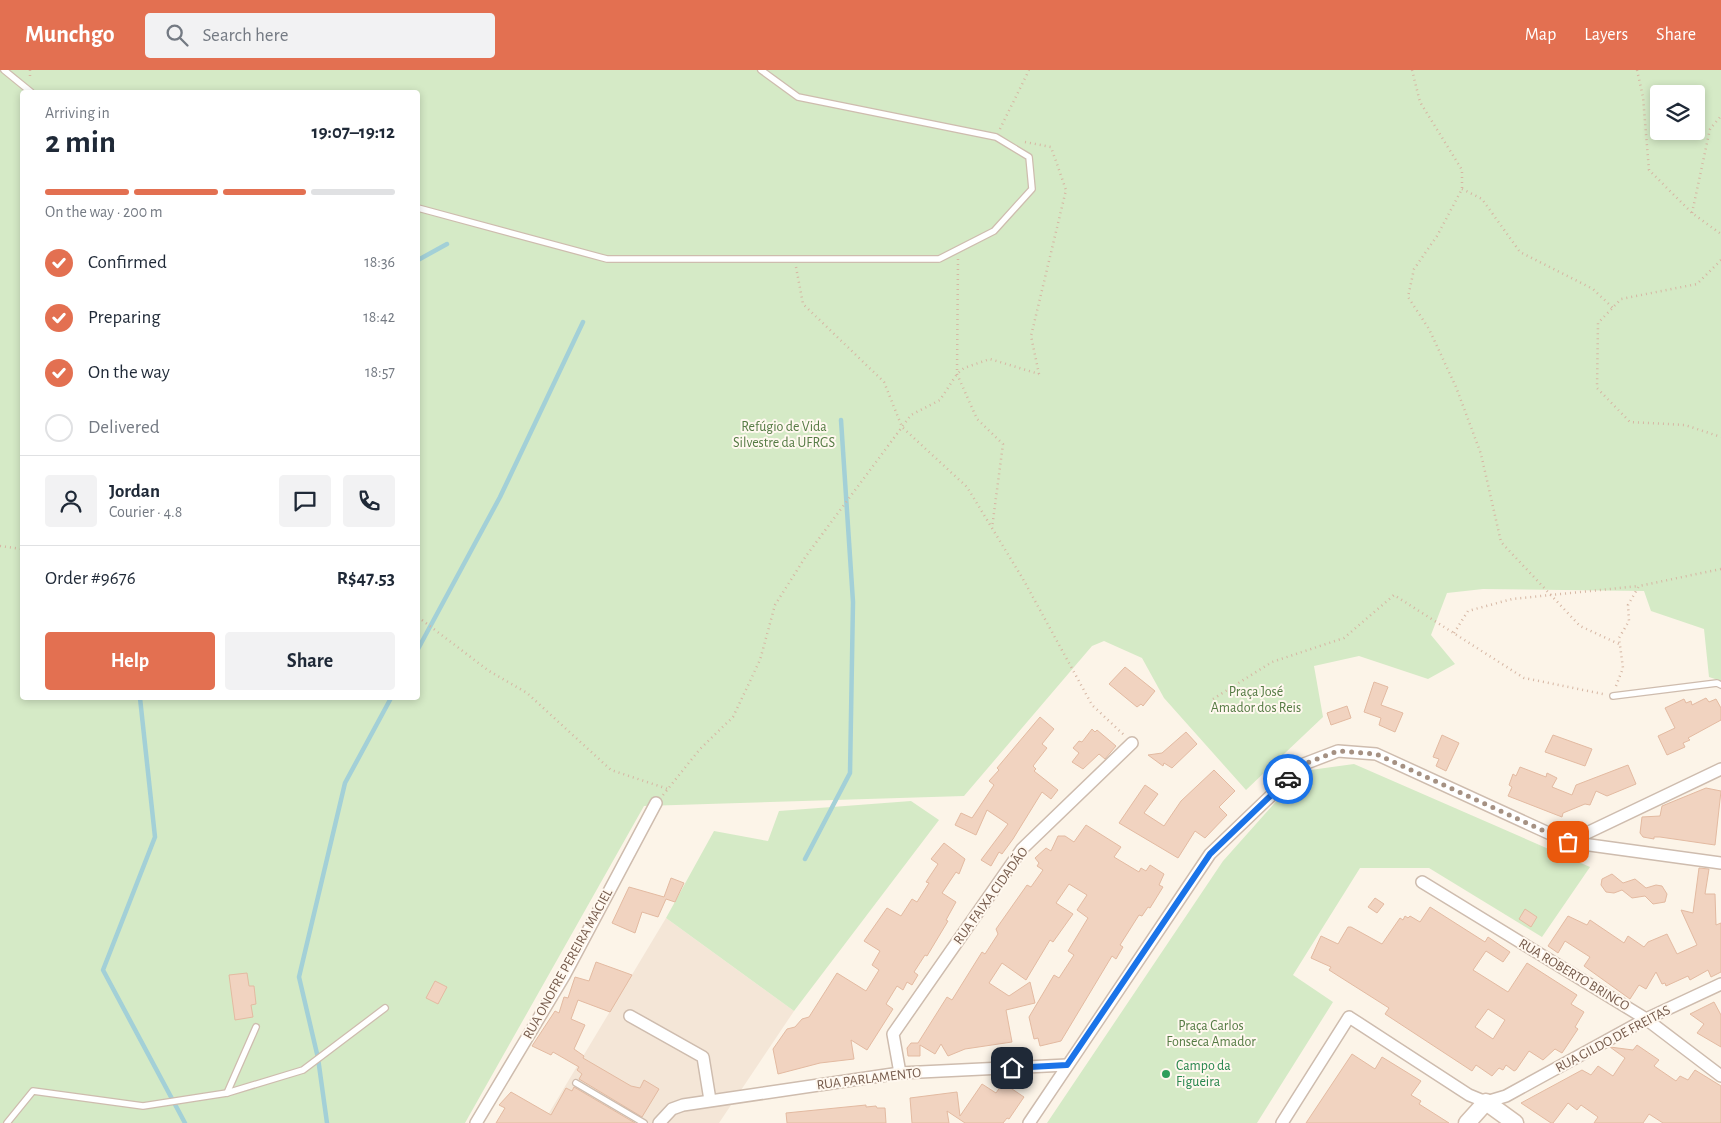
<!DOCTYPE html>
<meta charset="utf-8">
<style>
body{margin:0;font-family:"Alegreya Sans",sans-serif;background:#f2f2f3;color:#1f2937;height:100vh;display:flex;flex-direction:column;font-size:19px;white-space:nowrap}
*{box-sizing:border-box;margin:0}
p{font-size:16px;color:#747a83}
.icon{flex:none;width:28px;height:28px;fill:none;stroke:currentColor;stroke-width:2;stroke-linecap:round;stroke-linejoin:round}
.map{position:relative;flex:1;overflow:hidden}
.sheet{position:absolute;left:20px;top:20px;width:400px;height:610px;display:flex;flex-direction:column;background:#fff;border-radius:5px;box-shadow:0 2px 8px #0003}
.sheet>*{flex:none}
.tools{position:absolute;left:1650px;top:15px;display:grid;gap:10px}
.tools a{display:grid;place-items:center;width:55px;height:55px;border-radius:5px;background:#fff;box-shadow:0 2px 8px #0003;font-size:25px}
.pin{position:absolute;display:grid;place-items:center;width:42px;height:42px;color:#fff;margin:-21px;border-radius:10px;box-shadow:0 2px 8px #0006}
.courier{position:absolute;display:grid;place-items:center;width:50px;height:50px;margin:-25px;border:4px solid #1a73e8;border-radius:50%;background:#fff;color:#222;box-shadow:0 1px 6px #0007}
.headline em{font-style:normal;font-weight:600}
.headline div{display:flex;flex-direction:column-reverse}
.headline{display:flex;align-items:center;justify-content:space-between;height:85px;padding:0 25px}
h1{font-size:32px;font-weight:600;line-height:38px}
.bar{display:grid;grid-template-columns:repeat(4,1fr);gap:8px 5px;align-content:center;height:60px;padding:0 25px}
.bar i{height:6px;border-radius:4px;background:#e0e1e3}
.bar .on{background:#e37051}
.bar p{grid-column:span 4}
.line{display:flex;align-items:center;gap:12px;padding:0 25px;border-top:1px solid #e0e1e3}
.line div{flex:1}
.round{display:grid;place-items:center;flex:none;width:52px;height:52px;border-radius:5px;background:#f2f2f3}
ol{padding:0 25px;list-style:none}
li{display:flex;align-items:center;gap:15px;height:55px}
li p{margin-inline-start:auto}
li .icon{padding:5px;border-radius:50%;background:#e37051;color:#fff;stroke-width:4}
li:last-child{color:#747a83}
li i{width:28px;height:28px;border:2px solid #e0e1e3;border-radius:50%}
.primary-button{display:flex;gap:10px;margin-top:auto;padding:10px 25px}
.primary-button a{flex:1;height:58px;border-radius:5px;background:#e37051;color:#fff;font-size:20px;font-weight:600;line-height:58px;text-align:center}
.primary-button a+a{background:#f2f2f3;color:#1f2937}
header{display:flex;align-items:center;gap:30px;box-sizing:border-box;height:70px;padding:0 25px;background:#e37051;color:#fff}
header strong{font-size:24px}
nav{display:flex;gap:28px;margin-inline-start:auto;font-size:18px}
.search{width:350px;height:45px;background:#f2f2f3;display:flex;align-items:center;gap:12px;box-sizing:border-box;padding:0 18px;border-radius:5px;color:#747a83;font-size:19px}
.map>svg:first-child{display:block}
</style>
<header>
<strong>Munchgo</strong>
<div class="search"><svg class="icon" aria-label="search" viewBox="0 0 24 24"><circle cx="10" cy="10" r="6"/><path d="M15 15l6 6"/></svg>Search here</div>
<nav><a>Map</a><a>Layers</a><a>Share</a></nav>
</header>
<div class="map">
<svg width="1721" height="1053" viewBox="0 0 1721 1053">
<rect width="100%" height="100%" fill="#fcf4e8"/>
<path fill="#f4e6d7" d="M666 848 794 941 719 1053H543Z"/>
<g fill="#d5eac6" fill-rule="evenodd">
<path d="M0 0H1721V611L1709 607 1704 559 1651 541 1644 521 1483 519 1447 523 1431 565 1455 594 1428 609 1359 586 1314 596 1323 647 1246 720 1164 628 1142 588 1104 571 1092 576 964 726 644 736 465 1053H0ZM22 22H418V628H22ZM1659 24H1696V61H1659Z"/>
<path d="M1354 694 1590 797 1542 867 1429 798H1360L1293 905 1333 932 1257 1053H1047L1223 791 1303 701Z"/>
<path d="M911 731 939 750 794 941 666 848 714 761 768 771 779 741Z"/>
</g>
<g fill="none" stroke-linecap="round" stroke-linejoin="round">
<g stroke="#a3d0d7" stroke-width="4.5">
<path d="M418 190 447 174"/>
<path d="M418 579 500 427 583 252"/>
<path d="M140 628 155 767 103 900 185 1053"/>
<path d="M805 789 850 703 853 532 841 350"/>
<path d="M327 1053 318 988 299 907 345 713 391 628"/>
</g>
</g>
<g fill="#f1d3c0" stroke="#e3baa1" fill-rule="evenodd">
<path d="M1125 597 1155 621 1143 636 1141 634 1137 637 1109 614Z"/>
<path d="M1374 612 1388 617 1381 635 1403 643 1395 662 1379 655 1381 648 1364 642Z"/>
<path d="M1706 628 1709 632 1716 629 1721 638V650L1688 668 1690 670 1683 673 1685 677 1667 685 1658 666 1675 658 1665 638 1684 629 1686 633 1691 631 1692 635Z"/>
<path d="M1347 636 1351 648 1331 655 1327 643Z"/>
<path d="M1040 647 1054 659 1042 674 1047 678 1033 696 1036 699 1034 701 1058 720 1051 729 1042 722 1013 769 1002 784 999 782 991 796 981 790 1008 754 987 740 976 765 955 755 961 743 972 748 994 715 989 711 999 700 997 698Z"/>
<path d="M1092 659 1095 662 1097 660 1116 676 1105 689 1099 684 1083 699 1072 692 1079 683 1073 678 1079 671 1082 672Z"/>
<path d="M1186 662 1197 674 1172 698 1164 693 1163 696 1148 685 1162 683Z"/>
<path d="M1442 665 1459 673 1446 701 1436 696 1439 689 1433 687Z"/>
<path d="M1553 665 1592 679 1585 696 1545 682Z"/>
<path d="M1628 695 1636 714 1607 726 1596 721 1590 735 1585 734 1563 743 1562 747 1508 726 1512 717 1509 715 1513 704 1516 706 1520 697 1546 707 1547 703 1557 708 1552 717 1572 725 1576 715Z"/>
<path d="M1214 700 1235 721 1219 737 1227 745 1205 768 1195 761 1178 788 1119 753 1145 715 1158 724 1144 743 1164 756 1181 731Z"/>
<path d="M1706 718 1721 721 1715 775 1660 767H1654V769L1643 767 1640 763 1642 747 1660 746 1662 736Z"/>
<path d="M1086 755 1121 777 1114 787 1139 802 1141 798 1146 801 1150 795 1164 804 1159 815 1163 817 1150 838 1148 837 1142 846 1139 845 1120 875 1123 877 1116 889 1112 886 1061 971 1040 976 1038 968 1034 969 1029 947 1054 905 1059 908 1074 885 1068 881 1088 848 1077 840 1087 825 1069 814 1056 833 1073 844 1053 872 1050 870 1026 910 1002 893 989 913 1009 926 1030 912 1035 933 1006 940 1012 972 965 979 948 986 941 974 935 984 920 975V986H908L907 978 911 973H918L947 927 952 930 982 882 985 884 998 864 996 859 1027 815 1031 817 1043 800 1037 796 1039 793 1035 788 1046 778 1051 781 1058 766H1065L1074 772Z"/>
<path d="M944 773 965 789 959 804 956 802 942 823 956 832 946 850 948 851 927 886 925 885 914 902 918 905 912 915 907 912 903 920 897 916 886 934 893 939 867 980 851 970 854 989 820 993 778 1004 773 979 787 959 795 957 802 949 809 947 837 903 866 921 879 900 872 895 880 881 864 871 887 838 901 846 912 829 917 832 929 813 926 812 938 794 931 789Z"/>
<path d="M1699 798 1709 799 1705 824H1715L1716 855 1721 853V902L1711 907 1708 900 1690 910 1688 906 1666 916 1665 913 1662 914 1656 902 1646 919 1639 915 1630 929 1584 896 1590 887 1565 871 1558 883 1548 876 1568 846 1587 855 1590 850 1624 873 1628 866 1644 877 1648 872 1667 864 1677 884 1697 875 1681 840 1693 843Z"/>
<path d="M1612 804 1623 813 1635 809 1646 818 1656 815 1662 816 1667 824 1665 832 1653 834 1645 826 1632 828 1622 820 1614 823 1606 822 1601 815 1602 809Z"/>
<path d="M671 808 684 813 675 832 666 829 658 847 642 842 635 863 612 853 629 817 664 827Z"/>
<path d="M1375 828 1384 834 1377 843 1368 837Z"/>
<path d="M1430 837 1485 872 1488 867 1510 882 1503 892 1486 881 1473 900 1508 922 1527 893 1577 925 1571 934 1584 942 1575 957 1578 959 1562 983 1555 979 1543 990 1529 981 1516 1000 1514 1001 1506 995 1503 1000 1499 998 1492 1006 1476 995 1472 1001 1385 944 1389 938 1329 900 1331 897 1311 888 1321 866 1338 874 1348 857H1351L1382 874 1400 848 1403 850 1405 846 1408 848 1410 846 1420 852ZM1488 939 1505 950 1493 969 1475 957Z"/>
<path d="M1525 839 1537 847 1531 857 1519 849Z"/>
<path d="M596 892 632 905 610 942 578 930 571 949 585 955 574 979 584 986 583 988 631 1016 640 1018 644 1010 659 1019 642 1047 579 1009 582 1004 577 1000 579 997 553 982 551 985 532 976 555 941 559 943 564 927 568 928 575 907 589 911Z"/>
<path d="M247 903 249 916H254L256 934 251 935 253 947 235 950 229 905Z"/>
<path d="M435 911 447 917 438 934 426 928Z"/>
<path d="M1714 932 1721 945V977L1697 963 1704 954 1690 944Z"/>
<path d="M1637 975 1659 990 1654 996 1676 1011 1680 1006 1688 1010 1695 1000 1721 1016V1053H1663L1649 1044 1643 1053H1594L1598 1047 1581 1035 1577 1040 1568 1033 1553 1053H1551L1521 1033 1582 1000 1591 1005 1598 996 1613 1006 1625 988 1610 977 1633 980Z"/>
<path d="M1352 984 1375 999 1382 987 1421 1011 1411 1025 1421 1031 1419 1034 1449 1053H1306Z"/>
<path d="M1003 1013 1024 1027 1009 1049 1007 1048 1003 1053H965L947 1041 949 1053H912L910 1028 957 1022 960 1046 982 1014 996 1023Z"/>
<path d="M574 1017 635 1053H496L505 1038 499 1035 511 1022 551 1045 566 1018 572 1021Z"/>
<path d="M866 1035V1037L876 1036 877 1038H885L886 1053H787L786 1043Z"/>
</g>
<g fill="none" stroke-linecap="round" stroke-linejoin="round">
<g stroke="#cebcae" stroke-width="8">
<g id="lane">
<path d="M4 0 31 22"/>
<path d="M418 138 607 189H939L994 161 1032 119 1029 87 996 67 798 27 761 0"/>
<path d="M1613 626 1717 613 1721 615"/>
<path d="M576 1013 644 1053"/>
<path d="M227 1023 256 957"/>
<path d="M7 1053 33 1021 143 1036 227 1023 303 1000 385 938"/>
</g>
</g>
<g stroke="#cebcae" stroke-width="14">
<g id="street">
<path d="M1568 772 1721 699"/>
<path d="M1422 812 1646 949 1721 1006"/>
<path d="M630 946 703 987 710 1030"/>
<path d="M900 1003 893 964 1022 779 1132 673"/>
<path d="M476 1053 564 906 656 733"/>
<path d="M659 1053 672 1039 683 1035 900 1003 1067 995"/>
<path d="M1029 1053 1210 784 1304 694 1338 681 1376 684 1568 772 1721 793"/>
<path d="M1282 1053 1349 947 1469 1025 1486 1032 1506 1026 1646 949 1721 914"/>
</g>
</g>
<g stroke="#d3beae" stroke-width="19">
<path id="secondary" d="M1467 1053 1486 1032 1515 1053"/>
</g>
<g stroke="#d6b6a3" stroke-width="2.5" stroke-dasharray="1 4" stroke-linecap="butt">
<path d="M30 0V8"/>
<path d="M1412 0 1420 32 1462 100V119L1437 166 1414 199 1408 227 1429 259 1456 317 1481 384 1501 472 1580 556 1619 574"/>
<path d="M1637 0 1643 27 1649 100 1692 143 1721 164"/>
<path d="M1000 59 1029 0"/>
<path d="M1025 72 1051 77 1066 120 1031 266 1039 304"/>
<path d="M1462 119 1482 129 1520 182 1593 219 1613 238"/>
<path d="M1692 143 1710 59 1721 46"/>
<path d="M958 189 957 304 977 349 1003 374 992 458"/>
<path d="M1721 190 1697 214 1621 229 1598 253 1597 318 1630 352 1685 355 1721 367"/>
<path d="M796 197 803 234 884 312 902 357 967 417 1023 509 1092 635 1124 665"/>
<path d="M0 476 22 479"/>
<path d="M418 547 489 601 527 623 611 700 668 719"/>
<path d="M1454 563 1468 541 1512 529 1639 516"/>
<path d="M1616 616 1623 598 1619 568 1629 551 1628 535 1639 516 1721 499"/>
<path d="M1213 629 1272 592 1344 568 1394 525 1524 608 1603 624"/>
<path d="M663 725 700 679 733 647 760 590 775 535 806 486 911 345 940 330 957 304 964 298 990 289 1039 304"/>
</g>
<use href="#lane" stroke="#fff" stroke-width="5.5"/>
<use href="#street" stroke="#fff" stroke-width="11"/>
<use href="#secondary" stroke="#fff" stroke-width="16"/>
</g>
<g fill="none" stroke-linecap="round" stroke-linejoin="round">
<path stroke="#a59183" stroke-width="5" stroke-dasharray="0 9" d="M1288 709 1304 694 1338 681 1376 684 1568 772"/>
<path stroke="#1a73e8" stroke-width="6" d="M1012 998 1067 995 1210 784 1288 709"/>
</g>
<circle fill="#2e9e5b" stroke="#fff8ef" stroke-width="2" cx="1166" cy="1004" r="5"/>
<g text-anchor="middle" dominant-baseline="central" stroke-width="4" stroke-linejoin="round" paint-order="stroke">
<g font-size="14" fill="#557b44" stroke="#fff8ef">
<text x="784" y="357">Refúgio de Vida<tspan x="784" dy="16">Silvestre da UFRGS</tspan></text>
<text x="1256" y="622">Praça José<tspan x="1256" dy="16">Amador dos Reis</tspan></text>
<text x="1211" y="956">Praça Carlos<tspan x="1211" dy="16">Fonseca Amador</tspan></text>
</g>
<g font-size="14" fill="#765b4c" stroke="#fff8ef">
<text transform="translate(991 826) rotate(-54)">RUA FAIXA CIDADÃO</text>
<text transform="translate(568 894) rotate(-61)">RUA ONOFRE PEREIRA MACIEL</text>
<text transform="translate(1574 905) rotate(31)">RUA ROBERTO BRINCO</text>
<text transform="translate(1613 969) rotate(-28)">RUA GILDO DE FREITAS</text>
<text transform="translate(869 1009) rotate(-7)">RUA PARLAMENTO</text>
</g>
<g font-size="14" fill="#27864d" stroke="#fff8ef" text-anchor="start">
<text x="1176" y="996">Campo da<tspan x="1176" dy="16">Figueira</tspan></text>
</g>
</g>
</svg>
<div class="tools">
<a><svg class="icon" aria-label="layers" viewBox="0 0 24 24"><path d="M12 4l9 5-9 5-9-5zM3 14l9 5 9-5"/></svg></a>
</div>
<div class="pin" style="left:1568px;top:772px;background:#ea580c"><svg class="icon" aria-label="bag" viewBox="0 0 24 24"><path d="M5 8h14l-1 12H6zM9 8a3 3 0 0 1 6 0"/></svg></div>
<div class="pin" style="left:1012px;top:998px;background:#1f2937"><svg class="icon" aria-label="home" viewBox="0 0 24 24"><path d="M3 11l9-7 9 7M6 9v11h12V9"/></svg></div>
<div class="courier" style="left:1288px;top:709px"><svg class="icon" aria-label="car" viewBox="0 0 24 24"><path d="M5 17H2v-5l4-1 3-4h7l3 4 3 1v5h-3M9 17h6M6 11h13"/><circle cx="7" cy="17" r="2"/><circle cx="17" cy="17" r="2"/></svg></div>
<section class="sheet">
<div class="headline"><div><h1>2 min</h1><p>Arriving in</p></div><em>19:07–19:12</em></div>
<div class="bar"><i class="on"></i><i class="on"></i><i class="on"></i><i></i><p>On the way · 200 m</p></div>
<ol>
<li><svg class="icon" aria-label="check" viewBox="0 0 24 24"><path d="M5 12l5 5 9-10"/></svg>Confirmed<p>18:36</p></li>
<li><svg class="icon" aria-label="check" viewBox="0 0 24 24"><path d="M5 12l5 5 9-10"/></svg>Preparing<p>18:42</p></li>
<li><svg class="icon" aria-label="check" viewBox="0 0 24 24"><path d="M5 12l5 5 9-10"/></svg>On the way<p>18:57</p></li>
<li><i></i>Delivered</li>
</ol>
<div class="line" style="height:90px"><a class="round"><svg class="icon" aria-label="person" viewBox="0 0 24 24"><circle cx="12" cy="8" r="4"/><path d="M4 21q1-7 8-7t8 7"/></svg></a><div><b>Jordan</b><p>Courier · 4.8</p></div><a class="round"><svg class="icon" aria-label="chat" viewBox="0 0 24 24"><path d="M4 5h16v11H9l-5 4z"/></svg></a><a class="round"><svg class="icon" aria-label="phone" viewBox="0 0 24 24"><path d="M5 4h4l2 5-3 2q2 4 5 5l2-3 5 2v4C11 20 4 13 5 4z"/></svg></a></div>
<div class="line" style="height:65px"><div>Order #9676</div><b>R$47.53</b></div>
<div class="primary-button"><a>Help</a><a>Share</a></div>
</section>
</div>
